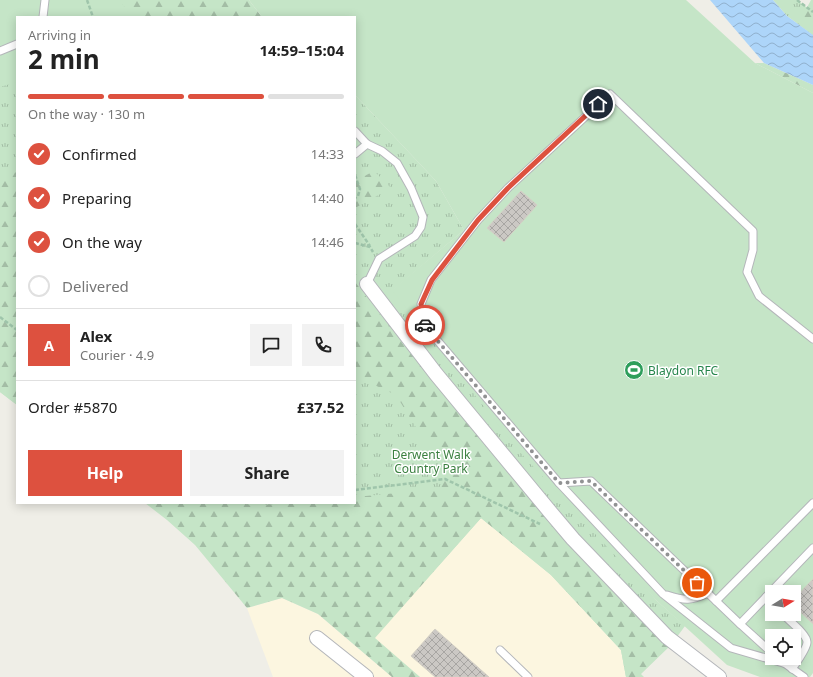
<!DOCTYPE html>
<meta charset="utf-8">
<style>
body{margin:0;font-family:"Noto Sans",sans-serif;background:#f2f2f2;color:#222;height:100vh;display:flex;flex-direction:column;font-size:15px;white-space:nowrap}
*{box-sizing:border-box;margin:0}
p{font-size:13px;color:#767676}
.icon{flex:none;width:22px;height:22px;fill:none;stroke:currentColor;stroke-width:2;stroke-linecap:round;stroke-linejoin:round}
.map{position:relative;flex:1;overflow:hidden}
.panel{position:absolute;left:16px;top:16px;width:340px;height:488px;display:flex;flex-direction:column;background:#fff;border-radius:0px;box-shadow:0 2px 10px #0003}
.panel>*{flex:none}
.needle{width:26px;rotate:79deg}
.tools{position:absolute;left:765px;top:585px;display:grid;gap:8px}
.tools a{display:grid;place-items:center;width:36px;height:36px;border-radius:0px;background:#fff;box-shadow:0 2px 10px #0003;font-size:20px}
.pin{position:absolute;display:grid;place-items:center;width:34px;height:34px;color:#fff;margin:-17px;border:2px solid #fff;border-radius:50%;box-shadow:0 1px 4px #0007}
.courier{position:absolute;display:grid;place-items:center;width:40px;height:40px;margin:-20px;border:3px solid #dd513f;border-radius:50%;background:#fff;color:#222;box-shadow:0 1px 5px #0007}
.overview em{font-style:normal;font-weight:700}
.overview div{display:flex;flex-direction:column-reverse}
.overview{display:flex;align-items:center;justify-content:space-between;height:68px;padding:0 12px}
h1{font-size:26px;font-weight:700;line-height:30px}
.bar{display:grid;grid-template-columns:repeat(4,1fr);gap:6px 4px;align-content:center;height:48px;padding:0 12px}
.bar i{height:5px;border-radius:3px;background:#e0e0e0}
.bar .selected{background:#dd513f}
.bar p{grid-column:span 4}
.line{display:flex;align-items:center;gap:10px;padding:0 12px;border-top:1px solid #e0e0e0}
.line div{flex:1}
.round{display:grid;place-items:center;flex:none;width:42px;height:42px;border-radius:0px;background:#f2f2f2}
ol{padding:0 12px;list-style:none}
li{display:flex;align-items:center;gap:12px;height:44px}
li p{margin-inline-start:auto}
li .icon{padding:4px;border-radius:50%;background:#dd513f;color:#fff;stroke-width:4}
li:last-child{color:#767676}
li i{width:22px;height:22px;border:2px solid #e0e0e0;border-radius:50%}
.cta{display:flex;gap:8px;margin-top:auto;padding:8px 12px}
.cta a{flex:1;height:46px;border-radius:0px;background:#dd513f;color:#fff;font-size:16px;font-weight:700;line-height:46px;text-align:center}
.cta a+a{background:#f2f2f2;color:#222}
.map>svg:first-child{display:block}
</style>
<div class="map">
<svg width="813" height="677" viewBox="0 0 813 677">
<defs>
<pattern id="grass-tufts" width="24" height="20" patternUnits="userSpaceOnUse"><rect width="24" height="20" fill="#c5e5c7"/><path d="M3 7l-1-3M5 7V3M7 7l1-3M15 17l-1-3M17 17v-4M19 17l1-3" fill="none" stroke="#a3bda5"/></pattern>
<pattern id="forest-firs" width="22" height="20" patternUnits="userSpaceOnUse"><rect width="22" height="20" fill="#c5e5c7"/><path d="M5 1l3.5 6h-7zM16 11l3.5 6h-7z" fill="#a3bda5"/></pattern>
<pattern id="water-waves" width="16" height="10" patternUnits="userSpaceOnUse"><rect width="16" height="10" fill="#add5f9"/><path d="M0 5q4-4 8 0t8 0" fill="none" stroke="#90b0cd"/></pattern>
<pattern id="building-cross-hatch" width="8" height="8" patternUnits="userSpaceOnUse"><rect width="8" height="8" fill="#cbc8c4"/><path d="M0 0l8 8M0 8l8-8" fill="none" stroke="#a8a6a3"/></pattern>
</defs>
<rect width="100%" height="100%" fill="#efeee7"/>
<g fill="#fcf6e0">
<path d="M481 518 551 575 621 650 626 677H420L374 638Z"/>
<path d="M282 598 318 614 392 677H273L247 608Z"/>
</g>
<g fill="url(#grass-tufts)">
<path d="M0 0H171L177 17H17V405L0 392Z"/>
<path d="M773 0H797L813 12V35L787 16Z"/>
<path d="M355 95 436 181 464 230 393 290 657 601 685 626 671 645 626 677 621 650 551 575 481 518 374 638 200 503H355Z"/>
</g>
<g fill="url(#forest-firs)">
<path d="M120 0H249L262 17H131Z"/>
<path d="M811 0H813V35L798 24Z"/>
<path d="M755 63H764L813 85V93Z"/>
<path d="M0 167 17 173V405L0 392Z"/>
<path d="M374 171 391 188 355 208V181Z"/>
<path d="M355 282 389 327 543 515 671 645 641 674 644 677H626L621 650 551 575 481 518 375 638 420 677H392L318 614 282 598 247 608 195 545 167 520 145 503H243L252 506 289 503H355V497L440 489 443 471 396 395 355 376Z"/>
</g>
<g fill="#c5e5c7" fill-rule="evenodd">
<path d="M0 0H120L131 17H17V82L0 87Z"/>
<path d="M249 0H686L755 63 813 93V673L810 677H760L727 665 657 601 518 450 392 290 464 230 436 181 355 95V17H262ZM772 592H794V614H772ZM772 636H794V658H772Z"/>
</g>
<path fill="url(#water-waves)" d="M710 0H773L787 16 813 35V85L764 63Z"/>
<g fill="url(#building-cross-hatch)" stroke="#d4d0c5">
<path d="M521 191 537 205 504 242 487 228Z"/>
<path d="M813 579V624L794 606V599Z"/>
<path d="M435 629 489 677H435L411 656Z"/>
</g>
<g fill="none" stroke-linecap="round" stroke-linejoin="round">
<g stroke="#b4b6ba" stroke-width="9">
<g id="service">
<path d="M43 17 45 0"/>
<path d="M0 51 17 44"/>
<path d="M355 131 367 144 382 151 397 163 411 188 423 217 421 227 415 236 379 259 367 284"/>
<path d="M355 154 367 144"/>
<path d="M559 483 663 594 731 648 783 663"/>
<path d="M667 595C685 601 691 601 708 593"/>
<path d="M766 597 772 604"/>
<path d="M716 601 813 503"/>
<path d="M783 614C788 620 807 634 807 642 807 649 796 663 792 669"/>
<path d="M740 624 591 481 559 483 425 326 421 304 431 280 478 220 508 188 610 94 753 231V250L747 272 759 296 813 339"/>
<path d="M500 650 528 677"/>
<path d="M772 653 740 624 813 548"/>
<path d="M780 660 804 677"/>
</g>
</g>
<g stroke="#b4b6ba" stroke-width="16">
<g id="minor">
<path d="M367 284 436 374 551 513 573 539 667 637 719 677"/>
<path d="M317 638 366 677"/>
</g>
</g>
<g stroke="#9fc5ab" stroke-width="2.5" stroke-dasharray="4 2" stroke-linecap="butt">
<path d="M87 0 93 17"/>
<path d="M797 0 813 12"/>
<path d="M355 175 360 189 358 196 355 198"/>
<path d="M355 224 370 246"/>
<path d="M355 243 370 247 373 252"/>
<path d="M0 317 17 330"/>
<path d="M355 490 445 479 540 524"/>
</g>
<use href="#service" stroke="#fff" stroke-width="7"/>
<use href="#minor" stroke="#fff" stroke-width="14"/>
</g>
<g fill="none" stroke-linecap="round" stroke-linejoin="round">
<path stroke="#919293" stroke-width="4" stroke-dasharray="0 7.2" d="M425 325V326L559 483 591 481 697 583"/>
<path stroke="#dd513f" stroke-width="5" d="M425 325 421 304 432 280 478 220 508 188 598 104"/>
</g>
<defs>
<g id="stadium-disc" transform="scale(1)"><circle r="9.5" fill="#2e9e5b" stroke="#fff"/><path d="M0-5a6.5 5 0 1 0 0 10a6.5 5 0 1 0 0-10ZM-3.5-1.8h7v3.6h-7Z" fill="#fff"/></g>
</defs>
<g fill-rule="evenodd">
<use href="#stadium-disc" x="634" y="370"/>
</g>
<g text-anchor="middle" dominant-baseline="central" stroke-width="3" stroke-linejoin="round" paint-order="stroke">
<g font-size="12" fill="#27864d" stroke="#fff" text-anchor="start">
<text x="648" y="370">Blaydon RFC</text>
</g>
<g font-size="12" fill="#3b8040" stroke="#fff">
<text x="431" y="454">Derwent Walk<tspan x="431" dy="14">Country Park</tspan></text>
</g>
</g>
</svg>
<div class="tools">
<a><svg class="needle" viewBox="-14 -14 28 28"><path d="M0-13l5 13h-10z" fill="#e53935"/><path d="M0 13l5-13h-10z" fill="#767676"/></svg></a>
<a><svg class="icon" aria-label="locate" viewBox="0 0 24 24"><circle cx="12" cy="12" r="6"/><path d="M12 2v4M12 18v4M2 12h4M18 12h4"/></svg></a>
</div>
<div class="pin" style="left:697px;top:583px;background:#ea580c"><svg class="icon" aria-label="bag" viewBox="0 0 24 24"><path d="M5 8h14l-1 12H6zM9 8a3 3 0 0 1 6 0"/></svg></div>
<div class="pin" style="left:598px;top:104px;background:#1f2937"><svg class="icon" aria-label="home" viewBox="0 0 24 24"><path d="M3 11l9-7 9 7M6 9v11h12V9"/></svg></div>
<div class="courier" style="left:425px;top:325px"><svg class="icon" aria-label="car" viewBox="0 0 24 24"><path d="M5 17H2v-5l4-1 3-4h7l3 4 3 1v5h-3M9 17h6M6 11h13"/><circle cx="7" cy="17" r="2"/><circle cx="17" cy="17" r="2"/></svg></div>
<section class="panel">
<div class="overview"><div><h1>2 min</h1><p>Arriving in</p></div><em>14:59–15:04</em></div>
<div class="bar"><i class="selected"></i><i class="selected"></i><i class="selected"></i><i></i><p>On the way · 130 m</p></div>
<ol>
<li><svg class="icon" aria-label="check" viewBox="0 0 24 24"><path d="M5 12l5 5 9-10"/></svg>Confirmed<p>14:33</p></li>
<li><svg class="icon" aria-label="check" viewBox="0 0 24 24"><path d="M5 12l5 5 9-10"/></svg>Preparing<p>14:40</p></li>
<li><svg class="icon" aria-label="check" viewBox="0 0 24 24"><path d="M5 12l5 5 9-10"/></svg>On the way<p>14:46</p></li>
<li><i></i>Delivered</li>
</ol>
<div class="line" style="height:72px"><b class="round" style="background:#dd513f;color:#fff">A</b><div><b>Alex</b><p>Courier · 4.9</p></div><a class="round"><svg class="icon" aria-label="chat" viewBox="0 0 24 24"><path d="M4 5h16v11H9l-5 4z"/></svg></a><a class="round"><svg class="icon" aria-label="phone" viewBox="0 0 24 24"><path d="M5 4h4l2 5-3 2q2 4 5 5l2-3 5 2v4C11 20 4 13 5 4z"/></svg></a></div>
<div class="line" style="height:52px"><div>Order #5870</div><b>£37.52</b></div>
<div class="cta"><a>Help</a><a>Share</a></div>
</section>
</div>
